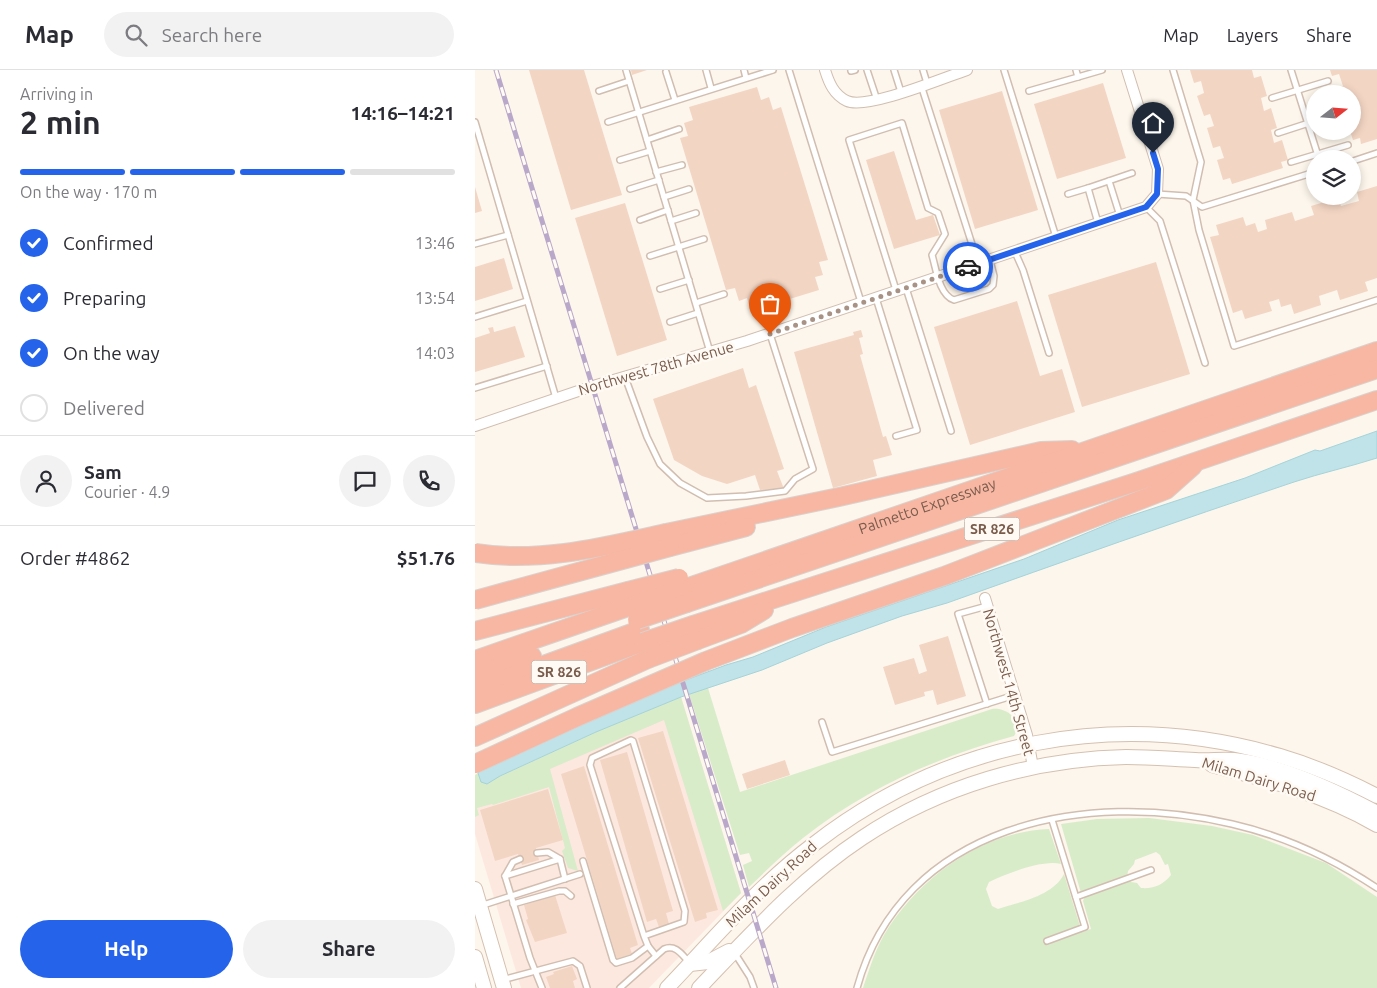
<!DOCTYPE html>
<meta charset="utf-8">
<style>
body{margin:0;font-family:Ubuntu,sans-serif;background:#f2f2f3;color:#2b2b33;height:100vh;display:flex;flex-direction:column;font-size:19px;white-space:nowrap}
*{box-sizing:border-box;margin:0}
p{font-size:16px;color:#7c7c81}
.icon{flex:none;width:28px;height:28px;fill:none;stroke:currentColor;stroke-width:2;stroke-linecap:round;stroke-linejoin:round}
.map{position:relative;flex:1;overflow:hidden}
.details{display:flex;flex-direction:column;background:#fff;width:475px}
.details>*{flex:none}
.needle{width:32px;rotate:73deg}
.tools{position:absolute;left:831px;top:15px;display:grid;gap:10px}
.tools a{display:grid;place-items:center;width:55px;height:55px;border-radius:50%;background:#fff;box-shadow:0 2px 8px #0003;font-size:25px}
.pin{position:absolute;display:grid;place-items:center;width:42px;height:42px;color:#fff;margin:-51px -21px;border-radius:50% 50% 50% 0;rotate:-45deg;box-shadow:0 0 5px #0007}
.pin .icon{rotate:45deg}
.courier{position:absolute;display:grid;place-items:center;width:50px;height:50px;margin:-25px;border:4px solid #2563eb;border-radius:50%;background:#fff;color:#222;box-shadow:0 1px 6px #0007}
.overview em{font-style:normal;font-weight:600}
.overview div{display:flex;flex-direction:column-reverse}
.overview{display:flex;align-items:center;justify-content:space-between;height:85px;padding:0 20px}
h1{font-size:32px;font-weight:600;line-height:38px}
.bar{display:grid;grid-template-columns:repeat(4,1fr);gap:8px 5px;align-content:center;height:60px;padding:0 20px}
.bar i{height:6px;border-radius:4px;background:#e1e1e2}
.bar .selected{background:#2563eb}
.bar p{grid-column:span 4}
.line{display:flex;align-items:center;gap:12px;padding:0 20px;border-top:1px solid #e1e1e2}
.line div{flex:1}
.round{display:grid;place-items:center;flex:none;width:52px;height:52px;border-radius:26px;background:#f2f2f3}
ol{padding:0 20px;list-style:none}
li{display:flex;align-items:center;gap:15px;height:55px}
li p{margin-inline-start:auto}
li .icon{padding:5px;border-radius:50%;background:#2563eb;color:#fff;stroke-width:4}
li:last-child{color:#7c7c81}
li i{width:28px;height:28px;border:2px solid #e1e1e2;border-radius:50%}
.cta{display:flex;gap:10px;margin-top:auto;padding:10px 20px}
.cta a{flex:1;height:58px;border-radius:30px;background:#2563eb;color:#fff;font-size:20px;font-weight:600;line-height:58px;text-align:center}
.cta a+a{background:#f2f2f3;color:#2b2b33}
header{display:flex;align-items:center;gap:30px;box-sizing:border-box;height:70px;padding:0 25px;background:#fff;border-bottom:1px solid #e1e1e2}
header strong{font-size:24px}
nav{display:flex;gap:28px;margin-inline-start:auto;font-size:18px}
.search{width:350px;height:45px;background:#f2f2f3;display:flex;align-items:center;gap:12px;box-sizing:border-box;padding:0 18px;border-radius:28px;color:#7c7c81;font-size:19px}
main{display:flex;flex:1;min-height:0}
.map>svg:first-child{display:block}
</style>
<header>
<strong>Map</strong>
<div class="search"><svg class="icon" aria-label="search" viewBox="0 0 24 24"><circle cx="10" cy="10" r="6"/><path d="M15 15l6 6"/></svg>Search here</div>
<nav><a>Map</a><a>Layers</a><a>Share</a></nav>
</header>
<main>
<section class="details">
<div class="overview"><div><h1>2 min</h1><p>Arriving in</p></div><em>14:16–14:21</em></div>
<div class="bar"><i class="selected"></i><i class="selected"></i><i class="selected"></i><i></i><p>On the way · 170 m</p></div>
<ol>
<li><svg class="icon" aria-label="check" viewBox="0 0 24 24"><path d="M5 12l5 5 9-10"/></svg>Confirmed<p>13:46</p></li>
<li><svg class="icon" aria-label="check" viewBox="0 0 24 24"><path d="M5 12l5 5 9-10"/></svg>Preparing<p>13:54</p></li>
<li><svg class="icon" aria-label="check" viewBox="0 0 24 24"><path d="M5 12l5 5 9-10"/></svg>On the way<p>14:03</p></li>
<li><i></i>Delivered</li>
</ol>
<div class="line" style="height:90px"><a class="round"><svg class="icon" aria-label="person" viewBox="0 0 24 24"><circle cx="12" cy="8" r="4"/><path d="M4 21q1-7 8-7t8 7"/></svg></a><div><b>Sam</b><p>Courier · 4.9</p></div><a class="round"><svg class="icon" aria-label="chat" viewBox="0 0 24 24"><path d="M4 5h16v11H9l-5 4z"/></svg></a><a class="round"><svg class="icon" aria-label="phone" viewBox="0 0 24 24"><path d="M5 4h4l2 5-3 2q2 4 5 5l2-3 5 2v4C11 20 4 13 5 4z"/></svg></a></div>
<div class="line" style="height:65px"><div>Order #4862</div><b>$51.76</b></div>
<div class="cta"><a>Help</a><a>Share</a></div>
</section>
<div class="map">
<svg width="902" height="918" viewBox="0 0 902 918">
<rect width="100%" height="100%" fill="#fdf6ec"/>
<path fill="#fde8e0" d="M206 627 266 823 174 918H46L0 764V719L121 662Z"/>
<g fill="#d8ecc9">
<path d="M233 618 265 722 517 639C532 637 549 651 539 666 463 687 391 718 328 768 309 783 292 800 274 817L268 795 277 791 274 783 265 785 214 624Z"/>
<path d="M206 627 266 823 248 841 189 650 75 699 103 801 93 798 87 781 90 778 74 717 18 735 17 734 2 738 4 745 0 747V705L3 703 7 710 25 706 121 662Z"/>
<path d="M674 748 737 756 778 765 851 793 902 827V918H388C394 900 400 881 409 865 444 807 507 762 574 759L586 794C568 789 531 804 514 812L511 819 517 836 523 839C545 832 578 826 589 804L605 856 571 869 572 874 606 861 607 862 616 859 608 831 610 826 654 810 656 812 662 813 666 818C679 819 688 815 696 805L693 794 690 795 685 785 681 782 660 790 659 794 653 801 652 807 606 823 586 754 622 749Z"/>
</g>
<path fill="#bfe3e8" stroke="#a5d3da" d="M902 361V388C874 397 846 403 819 412 702 451 587 492 472 533L427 546 352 573 287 600 206 627 121 662 25 706 12 714 6 712 3 703 4 698 123 643 251 595 278 587 351 557 549 489 643 450 770 408 840 380 845 381Z"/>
<g fill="#f3d5c3">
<path d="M54 0H109L147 125 96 140Z"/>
<path d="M156 0H172L157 5Z"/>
<path d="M715 0H777L779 8 786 6 792 26 786 28 789 41 796 38 802 58 796 60 799 73 807 70 813 90 806 92 808 98 757 114 755 108 748 110 742 90 749 88 745 76 738 78 732 58 739 56 735 44 729 46 722 26 729 23 726 11 719 13Z"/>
<path d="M855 0H902V69L886 74 885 68 878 70 875 61H878V24H863L861 19 868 16 864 4 857 6Z"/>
<path d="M628 13 651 88 582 109 559 34Z"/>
<path d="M282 17 286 30 294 27 298 40 306 37 353 190 344 192 348 205 340 207 344 220 276 241 272 228 264 231 260 218 251 220 205 68 213 66 209 53 218 50 214 37Z"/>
<path d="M527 21 563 140 500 159 464 40Z"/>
<path d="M419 81 441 150 458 145 465 165 419 179 391 90Z"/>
<path d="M902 116V208L890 212 893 221 865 230 862 220 844 226 846 235 819 244 816 234 806 237 804 229 794 232 797 241 770 249 767 240 758 243 735 167 744 165 741 155 768 147 771 156 780 153 783 162 792 159 790 150 817 142 820 151 839 145 836 136 863 128 866 136 884 131 882 122Z"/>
<path d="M0 117 7 141 0 143Z"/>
<path d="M150 133 192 270 142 286 100 148Z"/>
<path d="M29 188 38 219 0 231V197Z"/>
<path d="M681 192 715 304 607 337 573 225Z"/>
<path d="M542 231 565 306 587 299 600 342 495 375 459 257Z"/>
<path d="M40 256 50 287 0 302V268L15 263 13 258 18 257 19 262Z"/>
<path d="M386 260 388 267 384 268 388 284 385 285 408 367 411 366 417 385 398 390 402 406 358 418 319 282 379 265 378 262Z"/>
<path d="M268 298 274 318 281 315 309 399 302 401 309 419 285 420 280 405 252 414 227 406 199 390 178 329Z"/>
<path d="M473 566 491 626 462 635 458 620 449 622 450 626 420 635 408 597 439 588 444 604 452 601 444 575Z"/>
<path d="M188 661 243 840 231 843 232 848 220 852 163 668Z"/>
<path d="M152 682 198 841 191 843 194 854 184 857 181 849 172 852 125 690Z"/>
<path d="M310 690 315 705 272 719 267 704Z"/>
<path d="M109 696 163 875 155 878 157 884 142 889 86 704Z"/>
<path d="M73 719 88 770 61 778 64 790 47 795 43 784 20 791 5 740Z"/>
<path d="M80 825 92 863 60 872 51 850 53 849 49 835Z"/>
<path d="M97 896 102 909 98 911 100 918H75L71 907 79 904 78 902Z"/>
</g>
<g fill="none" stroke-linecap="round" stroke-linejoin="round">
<g stroke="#d1beb0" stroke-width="8">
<g id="lane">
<path d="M151 0 235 282"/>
<path d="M231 0 236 18"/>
<path d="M269 0 271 8"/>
<path d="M314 0 386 232"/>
<path d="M392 0 402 30"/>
<path d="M419 0 426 22"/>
<path d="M448 0 452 13"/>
<path d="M529 0 581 167"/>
<path d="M601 0 603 7 627 0"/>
<path d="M698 0 726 92 718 130 724 160 759 276 902 230"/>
<path d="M816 0 844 89"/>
<path d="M376 1 380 0"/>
<path d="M191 2 200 30"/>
<path d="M446 15 503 193"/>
<path d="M124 21 154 11"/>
<path d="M554 21 603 7"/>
<path d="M797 28 853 11"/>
<path d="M0 52 81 328"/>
<path d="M133 52 298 0"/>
<path d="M803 63 840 51"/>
<path d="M172 70 204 59"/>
<path d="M145 90 175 81"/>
<path d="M878 91 902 83"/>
<path d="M816 92 873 75"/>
<path d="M181 102 207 95"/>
<path d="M634 111 645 146"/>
<path d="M155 119 184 110"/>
<path d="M593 124 613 118"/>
<path d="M682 124 711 126 727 137 840 102"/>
<path d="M189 127 214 119"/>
<path d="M671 137 685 151 730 293"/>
<path d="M165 150 193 140"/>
<path d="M196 151 221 143"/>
<path d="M623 153 613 118 657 103"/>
<path d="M0 174 33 165"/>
<path d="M540 182 548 200 574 283"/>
<path d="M175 186 229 169"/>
<path d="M431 218 476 361"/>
<path d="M185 219 214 210"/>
<path d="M421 220 374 70 427 53 453 138 463 143 470 164 457 185C461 198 464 225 479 230L514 219 518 215 519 206 515 190"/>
<path d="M401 228 442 360 421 366"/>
<path d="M221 233 249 224"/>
<path d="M0 247 52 231"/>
<path d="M195 252 223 243"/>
<path d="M150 307 172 367 185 394 205 413 232 428 271 426 310 421 320 409 338 399 295 264"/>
<path d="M0 318 72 296"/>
<path d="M512 634 483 544 512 536"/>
<path d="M347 652 357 682 540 625"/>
<path d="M62 783 73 782 85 789"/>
<path d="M108 791 138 890 141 893 157 888 173 876"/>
<path d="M30 806 38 792 45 789"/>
<path d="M601 827 676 800"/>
<path d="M38 834 84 821H90L96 826"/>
<path d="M5 836 105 804"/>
<path d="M169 866 209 852 210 841 158 671 156 670 117 688 115 695 169 866 173 876 181 886"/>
<path d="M572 871 610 857 577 750"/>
<path d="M259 882 275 907 279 918"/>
<path d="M27 910 98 891 105 896 112 918"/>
<path d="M67 918 55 888 30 806 85 789 90 809"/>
<path d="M145 918 189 879C201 874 207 885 215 893"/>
<path d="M382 918C427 754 611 719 757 754 809 766 857 788 902 818"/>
</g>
</g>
<g stroke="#d1beb0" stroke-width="12">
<g id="street">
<path d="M350 0C354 13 359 25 372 31 392 40 468 8 492 0"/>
<path d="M0 356 118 316 272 271 671 137 682 124 683 99 652 0"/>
<path d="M510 528 552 665 558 697"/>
</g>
</g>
<g stroke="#d6c0b0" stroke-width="16">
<g id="secondary">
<path d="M737 695C794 710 851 725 902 755"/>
<path d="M0 819 29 918"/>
<path d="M0 887 9 918"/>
<path d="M215 894 233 892 254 881"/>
<path d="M192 918C239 869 284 815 339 774 473 670 643 638 805 686 839 696 871 710 902 726"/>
<path d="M224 918C275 865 325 809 387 768 465 716 558 689 651 687 675 687 697 689 720 690 733 691 746 689 759 690 805 695 861 721 902 743"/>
</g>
</g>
<g stroke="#dad1cd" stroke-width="20">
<g id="highway">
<path d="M191 463 364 427 566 381 597 380"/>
<path d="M195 477 271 457"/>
<path id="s1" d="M208 519 902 281"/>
<path d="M212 533 902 299"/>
<path d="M218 555 661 412 902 330"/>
<path d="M0 561 153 521"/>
<path d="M223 570 266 554 289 540"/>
<path d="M0 590 156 536"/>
<path d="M231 591 317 558 469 506 691 420 718 396"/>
<path d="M0 606 57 586"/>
<path d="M0 620 165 560"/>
<path d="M0 634 168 572"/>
<path d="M0 667 173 589"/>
</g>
</g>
<use href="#lane" stroke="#fff" stroke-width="5"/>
<use href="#street" stroke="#fff" stroke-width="10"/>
<use href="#secondary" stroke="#fff" stroke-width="14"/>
<use href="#highway" stroke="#f7b7a3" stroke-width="18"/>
<g stroke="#b9a8c9" stroke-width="5">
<path id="rail" d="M21 0 301 918"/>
</g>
<use href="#rail" stroke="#fffaf3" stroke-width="3" stroke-dasharray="9" stroke-linecap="butt"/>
<g stroke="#dad1cd" stroke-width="20" stroke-linecap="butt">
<g id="highway-bridge">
<path d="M0 483C65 493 128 477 191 463"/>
<path d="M153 521 204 508"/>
<path d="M0 530 195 477"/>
<path d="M156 536 208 519"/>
<path d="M162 550 212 533"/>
<path d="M168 572 218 555"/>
<path d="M173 589 223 570"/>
<path d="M0 694 102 647 231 591"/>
</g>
</g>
<use href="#highway-bridge" stroke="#f7b7a3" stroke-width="18"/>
</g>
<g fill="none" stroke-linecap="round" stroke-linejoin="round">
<path stroke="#a89285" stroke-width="5" stroke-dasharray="0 9" d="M295 264 493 197"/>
<path stroke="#2563eb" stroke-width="6" d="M493 197 671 137 682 124 683 99 678 83"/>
</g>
<g text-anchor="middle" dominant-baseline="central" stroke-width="5" stroke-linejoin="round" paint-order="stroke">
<g fill="#fffaf3" stroke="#a28b7f" stroke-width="1">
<rect x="489.5" y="447.5" width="55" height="23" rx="4"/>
<rect x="56.5" y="590.5" width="55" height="23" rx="4"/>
</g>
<g font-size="14" font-weight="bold" fill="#7a5c4d">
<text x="517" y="459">SR 826</text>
<text x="84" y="602">SR 826</text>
</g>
<g font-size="15" fill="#7a5c4d" stroke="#fffaf3">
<text transform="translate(181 298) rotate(-16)">Northwest 78th Avenue</text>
<text stroke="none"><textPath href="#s1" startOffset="258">Palmetto Expressway</textPath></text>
<text transform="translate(534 612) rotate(74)">Northwest 14th Street</text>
<text transform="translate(784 709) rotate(17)">Milam Dairy Road</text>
<text transform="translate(296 814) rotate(-43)">Milam Dairy Road</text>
</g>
</g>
</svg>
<div class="tools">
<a><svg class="needle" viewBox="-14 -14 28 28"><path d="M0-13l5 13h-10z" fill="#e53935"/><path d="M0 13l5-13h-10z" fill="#7c7c81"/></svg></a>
<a><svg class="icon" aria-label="layers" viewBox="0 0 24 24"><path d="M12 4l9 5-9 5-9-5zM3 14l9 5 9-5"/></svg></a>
</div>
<div class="pin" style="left:295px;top:264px;background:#ea580c"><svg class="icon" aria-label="bag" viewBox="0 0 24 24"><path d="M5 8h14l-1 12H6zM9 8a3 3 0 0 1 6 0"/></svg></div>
<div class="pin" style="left:678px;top:83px;background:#1f2937"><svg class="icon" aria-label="home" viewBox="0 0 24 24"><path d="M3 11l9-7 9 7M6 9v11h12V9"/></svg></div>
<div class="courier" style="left:493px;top:197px"><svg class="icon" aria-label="car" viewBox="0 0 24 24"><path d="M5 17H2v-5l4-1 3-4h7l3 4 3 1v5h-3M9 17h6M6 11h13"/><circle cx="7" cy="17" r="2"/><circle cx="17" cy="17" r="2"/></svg></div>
</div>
</main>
